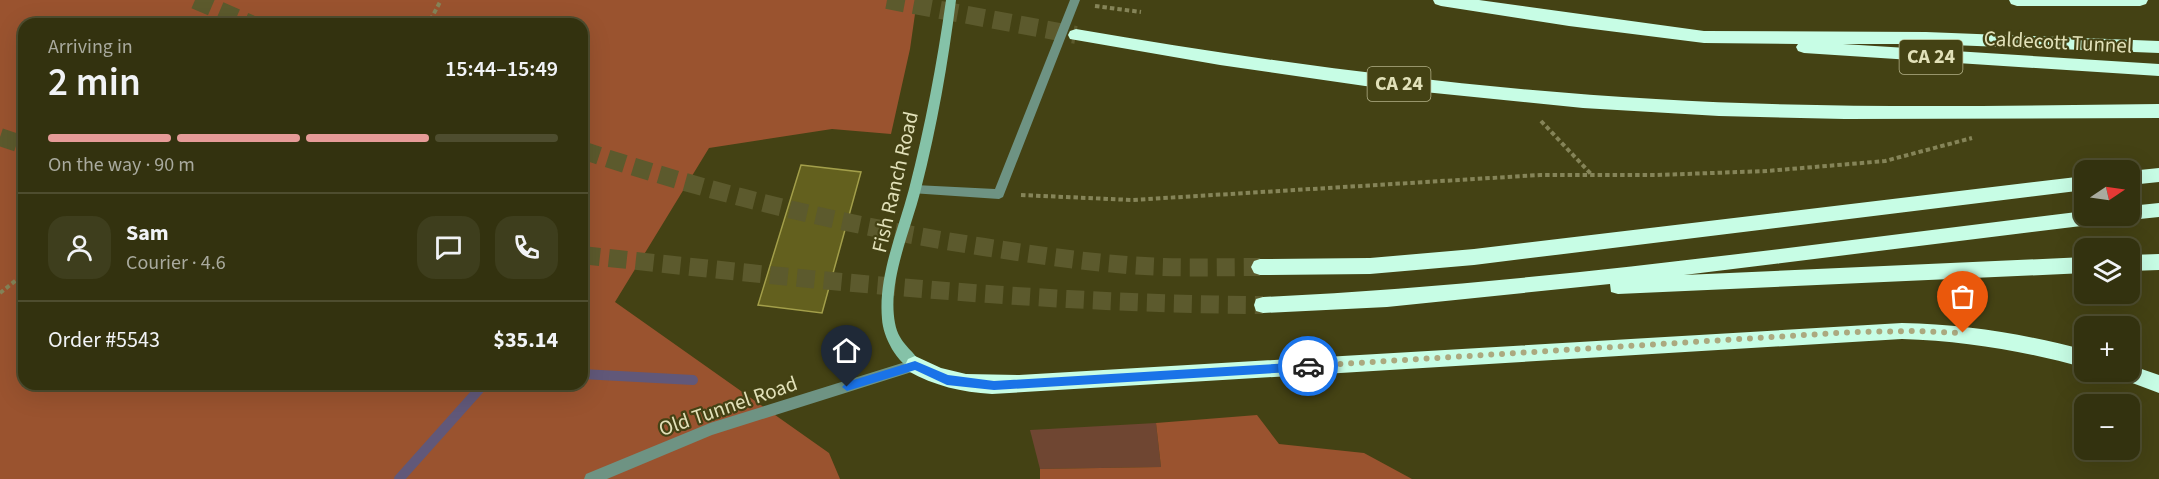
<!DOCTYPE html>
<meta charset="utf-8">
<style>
body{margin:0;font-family:"Source Sans 3",sans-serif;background:#3e3e1d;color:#f1f3f6;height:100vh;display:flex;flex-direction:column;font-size:22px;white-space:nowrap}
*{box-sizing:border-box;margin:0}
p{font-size:20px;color:#a9aa9e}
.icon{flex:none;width:33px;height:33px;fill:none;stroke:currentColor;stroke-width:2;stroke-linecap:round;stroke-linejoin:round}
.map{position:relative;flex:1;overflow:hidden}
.sheet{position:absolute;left:18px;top:18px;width:570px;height:372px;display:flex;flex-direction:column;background:#33320f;border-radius:18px;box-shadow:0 6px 24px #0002,0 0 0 2px #4e4d2f}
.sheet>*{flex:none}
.needle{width:39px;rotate:77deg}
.tools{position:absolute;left:2074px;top:160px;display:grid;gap:12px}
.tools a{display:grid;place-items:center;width:66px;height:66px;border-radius:12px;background:#33320f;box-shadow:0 6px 24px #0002,0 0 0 2px #4e4d2f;font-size:30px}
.pin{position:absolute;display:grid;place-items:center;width:51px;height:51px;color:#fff;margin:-62px -26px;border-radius:50% 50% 50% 0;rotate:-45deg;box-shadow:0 0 6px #0007}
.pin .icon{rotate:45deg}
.courier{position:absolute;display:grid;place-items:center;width:60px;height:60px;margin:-30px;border:4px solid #1a73e8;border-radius:50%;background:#fff;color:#222;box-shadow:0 2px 8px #0007}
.summary em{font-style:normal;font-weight:600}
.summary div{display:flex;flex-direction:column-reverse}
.summary{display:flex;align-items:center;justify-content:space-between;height:102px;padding:0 30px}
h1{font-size:39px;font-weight:600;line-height:45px}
.bar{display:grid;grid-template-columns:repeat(4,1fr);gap:9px 6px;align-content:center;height:72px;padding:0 30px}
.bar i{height:8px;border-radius:4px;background:#4e4d2f}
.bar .active{background:#e69b98}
.bar p{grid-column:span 4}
.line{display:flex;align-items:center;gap:15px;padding:0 30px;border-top:2px solid #4e4d2f}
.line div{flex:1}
.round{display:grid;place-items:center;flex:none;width:63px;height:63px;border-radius:18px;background:#3e3e1d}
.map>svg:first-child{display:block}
</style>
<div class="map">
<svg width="2159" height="479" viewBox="0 0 2159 479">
<rect width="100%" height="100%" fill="#444214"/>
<path fill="#6f4632" d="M1156 423 1161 467 1040 469 1030 430Z"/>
<g fill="#9a532f" fill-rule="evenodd">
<path d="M0 0H917L910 49 891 134 832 129 709 148 615 302 829 453 840 479H0ZM24 24H582V384H24Z"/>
<path d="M1257 415 1279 444 1364 453 1412 479H1040V469L1161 467 1156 423Z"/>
</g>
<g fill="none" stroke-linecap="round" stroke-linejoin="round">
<g stroke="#615879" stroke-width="10">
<path d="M582 374 693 380"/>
<path d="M399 479 484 384"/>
</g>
</g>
<path fill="#63601e" stroke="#a39f4a" stroke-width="1.5" d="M801 165 861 172 822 313 758 305Z"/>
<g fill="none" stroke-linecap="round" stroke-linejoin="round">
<g stroke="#5c5a2d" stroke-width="18" stroke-dasharray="18 9" stroke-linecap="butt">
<path d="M195 0 251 24"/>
<path d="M887 0 1076 35"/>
<path d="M0 137 24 145"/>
<path d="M582 150C713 194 847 226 984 247 1044 256 1104 265 1164 267 1196 268 1228 267 1260 267"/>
<path d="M582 255C809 280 1035 304 1263 305"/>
</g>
<g stroke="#858458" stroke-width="4" stroke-dasharray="4.5 3" stroke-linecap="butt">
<path d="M1095 6 1141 12"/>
<path d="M424 24 431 19 441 0"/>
<path d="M1541 121 1591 174"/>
<path d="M1021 195 1132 200 1540 175H1657L1767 171 1885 161 1972 138"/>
<path d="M0 293 24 274"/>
</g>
<path fill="#6e9383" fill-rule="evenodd" d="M1070 0H1080L1003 197 999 199 911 193 909 190 911 187 915 185 995 189Z"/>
<path fill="#6e9383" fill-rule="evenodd" d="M915 359 920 361 921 365 920 369 915 371 712 435 607 479H584L586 474 710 423Z"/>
<path fill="#85c2a8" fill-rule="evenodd" d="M946 0H956C948 64 937 127 921 189 911 230 887 281 895 323 899 345 914 349 921 365L920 369 915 371C897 364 883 337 882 319 878 275 898 231 909 189 925 127 937 64 946 0Z"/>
<g fill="#c7fde5" fill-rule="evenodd">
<path d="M1433 0H1479L1704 31 1926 32 2159 41V53L1926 44H1843L2159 64V76L1804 53 1798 51 1796 47 1798 44 1704 43 1569 26 1441 6 1435 4Z"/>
<path d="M2009 0H2148L2146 4 2140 6H2017L2011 4Z"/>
<path d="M1076 29C1268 62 1461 88 1656 99 1824 109 1991 106 2159 104V118L1845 119 1719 116 1583 108 1365 86 1220 65 1070 39 1068 35 1070 31Z"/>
<path d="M2159 168V182L2130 185V171Z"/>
<path d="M2085 176V190L1474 265 1370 274 1260 275 1254 273 1251 267 1254 261 1260 259 1370 258 1474 249Z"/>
<path d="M2159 203V217L2130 220 2123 216H2130V206Z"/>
<path d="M2085 211V216H2115L2112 221 2106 223 1684 275 2085 257V273L1618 294 1611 292 1610 284 1387 307 1263 313 1256 311 1254 305 1256 299 1263 297C1538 284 1811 244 2085 211Z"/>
<path d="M2159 254V270L2130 271V255Z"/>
<path d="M1902 323C1965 324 2025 334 2085 350V368C2025 351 1965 341 1902 339L992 394C961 392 935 386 908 371L905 365 908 359 915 356 941 368 966 374 1019 375Z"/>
<path d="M2130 365 2159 375V393L2119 378 2116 372H2130Z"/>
</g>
</g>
<path fill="#1a73e8" d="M915 361 948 375 994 381 1308 362 1313 366 1308 371 994 390 947 385 915 370 847 391 842 387 847 382Z"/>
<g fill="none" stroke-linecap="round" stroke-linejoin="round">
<path stroke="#aba97f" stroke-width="6" stroke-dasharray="0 10.8" d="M1308 366 1853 332 1914 331 1963 333"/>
</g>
<g text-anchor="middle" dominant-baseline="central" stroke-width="4.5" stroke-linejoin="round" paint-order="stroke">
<g fill="#444214" stroke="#b3b188" stroke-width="1.5">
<rect x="1899.5" y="40" width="63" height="34" rx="4.5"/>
<rect x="1367.5" y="67" width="63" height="34" rx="4.5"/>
</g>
<g font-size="20" font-weight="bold" fill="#e2e1b9">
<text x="1931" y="57">CA 24</text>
<text x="1399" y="84">CA 24</text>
</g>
<g font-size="21" fill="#e2e1b9" stroke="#444214">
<text transform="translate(2058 42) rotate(3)">Caldecott Tunnel</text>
<text transform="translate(895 182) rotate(-77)">Fish Ranch Road</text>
<text transform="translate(728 406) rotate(-19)">Old Tunnel Road</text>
</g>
</g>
</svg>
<div class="tools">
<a><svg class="needle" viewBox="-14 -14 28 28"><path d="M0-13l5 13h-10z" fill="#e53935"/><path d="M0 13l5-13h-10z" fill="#a9aa9e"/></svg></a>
<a><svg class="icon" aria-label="layers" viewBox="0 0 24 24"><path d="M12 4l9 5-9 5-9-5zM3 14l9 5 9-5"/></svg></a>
<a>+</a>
<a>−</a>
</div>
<div class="pin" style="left:1963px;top:333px;background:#ea580c"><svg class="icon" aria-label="bag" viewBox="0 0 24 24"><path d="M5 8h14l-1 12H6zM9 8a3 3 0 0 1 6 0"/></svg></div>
<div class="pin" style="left:847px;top:387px;background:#1f2937"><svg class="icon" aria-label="home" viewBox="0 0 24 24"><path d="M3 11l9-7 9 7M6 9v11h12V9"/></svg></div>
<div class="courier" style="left:1308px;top:366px"><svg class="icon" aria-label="car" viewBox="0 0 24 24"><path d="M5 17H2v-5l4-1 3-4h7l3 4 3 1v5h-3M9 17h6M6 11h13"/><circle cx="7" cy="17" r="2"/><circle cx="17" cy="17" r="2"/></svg></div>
<section class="sheet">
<div class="summary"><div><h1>2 min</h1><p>Arriving in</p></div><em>15:44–15:49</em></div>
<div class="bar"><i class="active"></i><i class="active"></i><i class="active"></i><i></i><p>On the way · 90 m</p></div>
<div class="line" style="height:108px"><a class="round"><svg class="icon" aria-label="person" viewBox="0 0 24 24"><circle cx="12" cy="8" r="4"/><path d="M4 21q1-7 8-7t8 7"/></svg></a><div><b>Sam</b><p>Courier · 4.6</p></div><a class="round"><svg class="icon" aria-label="chat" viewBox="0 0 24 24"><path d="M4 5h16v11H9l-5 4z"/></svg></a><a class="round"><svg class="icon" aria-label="phone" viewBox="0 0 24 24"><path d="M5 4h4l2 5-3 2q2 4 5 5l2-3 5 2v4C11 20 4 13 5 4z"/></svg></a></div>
<div class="line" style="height:78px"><div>Order #5543</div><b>$35.14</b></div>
</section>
</div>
